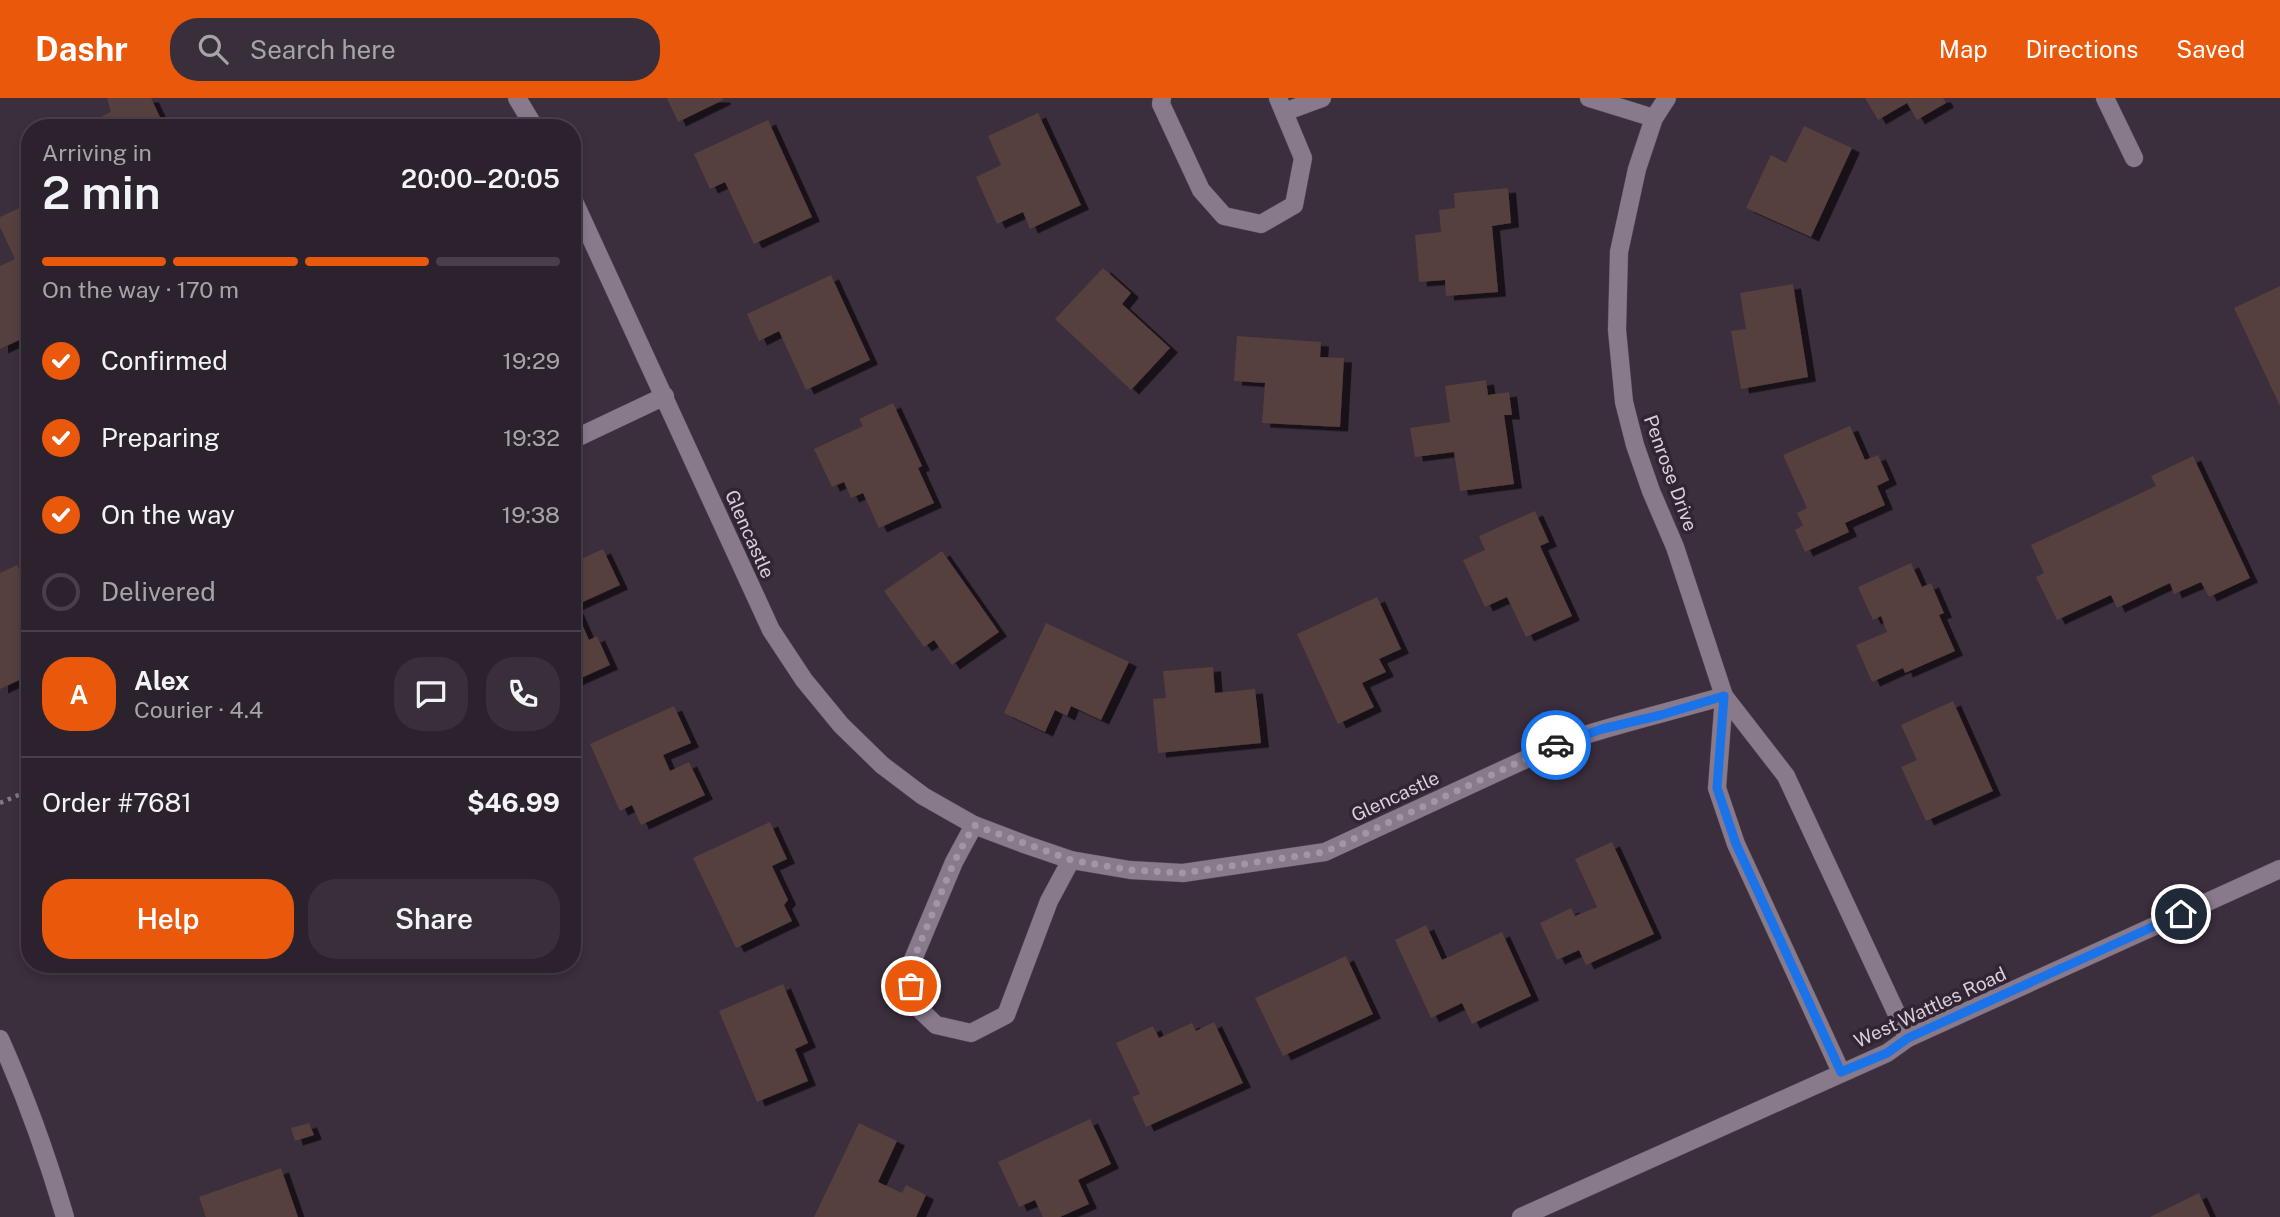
<!DOCTYPE html>
<meta charset="utf-8">
<style>
body{margin:0;font-family:"Public Sans",sans-serif;background:#382f3a;color:#f1f3f6;height:100vh;display:flex;flex-direction:column;font-size:26px;white-space:nowrap}
*{box-sizing:border-box;margin:0}
p{font-size:23px;color:#a6a4aa}
.icon{flex:none;width:38px;height:38px;fill:none;stroke:currentColor;stroke-width:2;stroke-linecap:round;stroke-linejoin:round}
.map{position:relative;flex:1;overflow:hidden}
.sheet{position:absolute;left:21px;top:21px;width:560px;height:854px;display:flex;flex-direction:column;background:#2c222e;border-radius:28px;box-shadow:0 4px 10px #0003,0 0 0 2px #483f4a}
.sheet>*{flex:none}
.pin{position:absolute;display:grid;place-items:center;width:60px;height:60px;color:#fff;margin:-30px;border:4px solid #fff;border-radius:50%;box-shadow:0 2px 7px #0007}
.courier{position:absolute;display:grid;place-items:center;width:70px;height:70px;margin:-35px;border:5px solid #1a73e8;border-radius:50%;background:#fff;color:#222;box-shadow:0 2px 9px #0007}
.headline em{font-style:normal;font-weight:600}
.headline div{display:flex;flex-direction:column-reverse}
.headline{display:flex;align-items:center;justify-content:space-between;height:119px;padding:0 21px}
h1{font-size:46px;font-weight:600;line-height:52px}
.bar{display:grid;grid-template-columns:repeat(4,1fr);gap:10px 7px;align-content:center;height:84px;padding:0 21px}
.bar i{height:9px;border-radius:5px;background:#483f4a}
.bar .current{background:#ea580c}
.bar p{grid-column:span 4}
.line{display:flex;align-items:center;gap:18px;padding:0 21px;border-top:2px solid #483f4a}
.line div{flex:1}
.round{display:grid;place-items:center;flex:none;width:74px;height:74px;border-radius:28px;background:#382f3a}
ol{padding:0 21px;list-style:none}
li{display:flex;align-items:center;gap:21px;height:77px}
li p{margin-inline-start:auto}
li .icon{padding:7px;border-radius:50%;background:#ea580c;color:#fff;stroke-width:4}
li:last-child{color:#a6a4aa}
li i{width:38px;height:38px;border:4px solid #483f4a;border-radius:50%}
.primary-button{display:flex;gap:14px;margin-top:auto;padding:14px 21px}
.primary-button a{flex:1;height:80px;border-radius:28px;background:#ea580c;color:#fff;font-size:28px;font-weight:600;line-height:80px;text-align:center}
.primary-button a+a{background:#382f3a;color:#f1f3f6}
header{display:flex;align-items:center;gap:42px;box-sizing:border-box;height:98px;padding:0 35px;background:#ea580c;color:#fff}
header strong{font-size:33px}
nav{display:flex;gap:38px;margin-inline-start:auto;font-size:24px}
.search{width:490px;height:63px;background:#382f3a;display:flex;align-items:center;gap:18px;box-sizing:border-box;padding:0 24px;border-radius:28px;color:#a6a4aa;font-size:26px}
.map>svg:first-child{display:block}
</style>
<header>
<strong>Dashr</strong>
<div class="search"><svg class="icon" aria-label="search" viewBox="0 0 24 24"><circle cx="10" cy="10" r="6"/><path d="M15 15l6 6"/></svg>Search here</div>
<nav><a>Map</a><a>Directions</a><a>Saved</a></nav>
</header>
<div class="map">
<svg width="2280" height="1119" viewBox="0 0 2280 1119">
<defs>
<filter id="shadow"><feDropShadow dx="8" dy="4.5" stdDeviation="0" flood-color="#0009"/></filter>
</defs>
<rect width="100%" height="100%" fill="#3b2e3d"/>
<g fill="#563f3d" filter="url(#shadow)">
<path d="M107 0H151L165 30H77L111 14Z"/>
<path d="M667 0H722L723 2 678 24Z"/>
<path d="M1865 0H1943L1946 5 1917 22 1907 5 1878 22Z"/>
<path d="M1038 15 1081 107 1030 131 1023 114 997 126 976 79 1001 67 988 38Z"/>
<path d="M768 22 812 119 754 146 725 84 710 91 694 56Z"/>
<path d="M1804 28 1852 50 1811 139 1746 110 1771 57 1786 65Z"/>
<path d="M1508 90 1511 125 1492 128 1498 194 1446 198 1445 182 1419 184 1415 137 1441 134 1439 112 1455 110 1454 95Z"/>
<path d="M30 105V237L0 251V168L15 161 0 129V119Z"/>
<path d="M1103 170 1131 195 1122 206 1170 250 1131 292 1055 221Z"/>
<path d="M831 177 870 262 806 292 779 233 759 243 747 216Z"/>
<path d="M1793 186 1808 279 1741 291 1731 233 1746 231 1740 195Z"/>
<path d="M2280 188V308L2234 210Z"/>
<path d="M1237 238 1321 244 1320 259 1344 260 1340 329 1262 325 1265 285 1234 283Z"/>
<path d="M1486 282 1488 297 1509 294 1512 317H1504L1514 386 1460 393 1454 354 1415 359 1410 330 1450 324 1445 288Z"/>
<path d="M893 305 922 368 918 370 934 405 879 430 863 395 851 400 844 384 832 389 814 351 863 328 859 321Z"/>
<path d="M1850 328 1865 362 1878 357 1889 382 1877 388 1885 407 1845 425 1849 434 1805 454 1795 432 1803 427 1797 415 1807 410 1783 357Z"/>
<path d="M2193 358 2250 480 2209 499 2201 484 2174 496 2170 485 2117 510 2111 497 2057 522 2036 479 2044 475 2031 447 2156 388 2151 378Z"/>
<path d="M1535 413 1549 444 1540 448 1572 518 1526 539 1507 499 1485 509 1463 462 1485 452 1479 438Z"/>
<path d="M603 451 620 487 574 508 589 542 597 538 610 567 572 584V465Z"/>
<path d="M942 453 999 534 952 567 934 542 924 549 884 493Z"/>
<path d="M1911 465 1922 489 1931 485 1944 515 1939 517 1955 553 1905 575 1903 570 1872 584 1856 547 1887 534 1881 518 1873 522 1858 489Z"/>
<path d="M17 467 22 478 30 475V549L28 550 30 554V577L0 591V475Z"/>
<path d="M1377 499 1401 551 1379 561 1386 574 1362 585 1374 609 1338 626 1297 536Z"/>
<path d="M1046 525 1129 564 1101 622 1071 608 1067 618 1055 612 1045 634 1004 615Z"/>
<path d="M1213 569 1215 595 1255 591 1261 645 1158 655 1153 601 1166 600 1163 573Z"/>
<path d="M1953 603 1993 693 1926 723 1901 669 1917 662 1901 627Z"/>
<path d="M674 608 691 645 663 657 670 673 689 664 705 697 641 727 632 707 620 713 590 646Z"/>
<path d="M770 724 787 761 772 768 788 802 784 807 792 823 736 850 693 760Z"/>
<path d="M1612 744 1654 836 1586 867 1579 852 1557 862 1540 825 1571 810 1575 818 1597 809 1575 761Z"/>
<path d="M1426 827 1442 862 1502 834 1531 898 1472 926 1462 905 1431 920 1395 842Z"/>
<path d="M1346 858 1373 916 1283 958 1255 900Z"/>
<path d="M783 886 808 945 795 951 808 983 757 1004 719 913Z"/>
<path d="M1214 924 1243 985 1146 1029 1132 999 1140 996 1116 945 1153 928 1159 940 1192 925 1196 933Z"/>
<path d="M1090 1021 1111 1066 1078 1082 1089 1106 1060 1119H1043L1035 1102 1019 1109 998 1064Z"/>
<path d="M309 1025 314 1037 295 1043 291 1030Z"/>
<path d="M859 1025 897 1043 878 1084 902 1095 906 1087 926 1097 916 1119H814Z"/>
<path d="M281 1070 298 1119H206L199 1099Z"/>
<path d="M2199 1095 2210 1119H2150Z"/>
</g>
<g fill="none" stroke-linecap="round" stroke-linejoin="round">
<g stroke="#554a57" stroke-width="19">
<g id="minor">
<path d="M517 0 535 30"/>
<path d="M1162 0 1161 6 1201 92 1224 118 1261 126 1294 107 1303 60 1278 0"/>
<path d="M1589 0 1654 20"/>
<path d="M1667 0 1654 20 1637 71 1619 154 1617 232 1624 304 1635 347 1651 393 1675 449 1724 598 1786 678 1908 940"/>
<path d="M2105 0 2134 60"/>
<path d="M1284 14 1322 0"/>
<path d="M572 99 771 532 804 582 841 627 882 667 923 698 974 727 1024 746 1071 762 1130 772 1183 775 1325 754 1563 644C1616 626 1670 614 1724 598"/>
<path d="M572 342 665 298"/>
<path d="M1724 598 1717 690 1736 746 1841 974"/>
<path d="M974 727 954 764 909 871 912 904 936 927 971 935 1006 917 1049 803 1071 762"/>
</g>
</g>
<g stroke="#554a57" stroke-width="19">
<g id="tertiary">
<path d="M0 941C26 999 47 1058 65 1119"/>
<path d="M1521 1119 1887 955 1908 940 2280 771"/>
</g>
</g>
<path stroke="#837885" stroke-width="4.5" stroke-dasharray="3.5 5" stroke-linecap="butt" d="M0 705 30 692"/>
<use href="#minor" stroke="#88798b" stroke-width="18"/>
<use href="#tertiary" stroke="#88798b" stroke-width="18"/>
</g>
<g fill="none" stroke-linecap="round" stroke-linejoin="round">
<path stroke="#a097a2" stroke-width="7" stroke-dasharray="0 12.6" d="M911 888 909 872 954 764 974 727 1071 762 1130 772 1183 775 1325 754 1556 647"/>
<path stroke="#1a73e8" stroke-width="9" d="M1556 647 1602 631 1661 617 1724 598 1717 690 1736 746 1841 974 1887 955 1908 940 2181 816"/>
</g>
<g text-anchor="middle" dominant-baseline="central" stroke-width="7" stroke-linejoin="round" paint-order="stroke">
<g font-size="19" fill="#d7cfd9" stroke="#312433">
<text transform="translate(1671 375) rotate(70)">Penrose Drive</text>
<text transform="translate(750 436) rotate(66)">Glencastle</text>
<text transform="translate(1395 698) rotate(-25)">Glencastle</text>
<text transform="translate(1930 909) rotate(-25)">West Wattles Road</text>
</g>
</g>
</svg>
<div class="pin" style="left:911px;top:888px;background:#ea580c"><svg class="icon" aria-label="bag" viewBox="0 0 24 24"><path d="M5 8h14l-1 12H6zM9 8a3 3 0 0 1 6 0"/></svg></div>
<div class="pin" style="left:2181px;top:816px;background:#1f2937"><svg class="icon" aria-label="home" viewBox="0 0 24 24"><path d="M3 11l9-7 9 7M6 9v11h12V9"/></svg></div>
<div class="courier" style="left:1556px;top:647px"><svg class="icon" aria-label="car" viewBox="0 0 24 24"><path d="M5 17H2v-5l4-1 3-4h7l3 4 3 1v5h-3M9 17h6M6 11h13"/><circle cx="7" cy="17" r="2"/><circle cx="17" cy="17" r="2"/></svg></div>
<section class="sheet">
<div class="headline"><div><h1>2 min</h1><p>Arriving in</p></div><em>20:00–20:05</em></div>
<div class="bar"><i class="current"></i><i class="current"></i><i class="current"></i><i></i><p>On the way · 170 m</p></div>
<ol>
<li><svg class="icon" aria-label="check" viewBox="0 0 24 24"><path d="M5 12l5 5 9-10"/></svg>Confirmed<p>19:29</p></li>
<li><svg class="icon" aria-label="check" viewBox="0 0 24 24"><path d="M5 12l5 5 9-10"/></svg>Preparing<p>19:32</p></li>
<li><svg class="icon" aria-label="check" viewBox="0 0 24 24"><path d="M5 12l5 5 9-10"/></svg>On the way<p>19:38</p></li>
<li><i></i>Delivered</li>
</ol>
<div class="line" style="height:126px"><b class="round" style="background:#ea580c;color:#fff">A</b><div><b>Alex</b><p>Courier · 4.4</p></div><a class="round"><svg class="icon" aria-label="chat" viewBox="0 0 24 24"><path d="M4 5h16v11H9l-5 4z"/></svg></a><a class="round"><svg class="icon" aria-label="phone" viewBox="0 0 24 24"><path d="M5 4h4l2 5-3 2q2 4 5 5l2-3 5 2v4C11 20 4 13 5 4z"/></svg></a></div>
<div class="line" style="height:91px"><div>Order #7681</div><b>$46.99</b></div>
<div class="primary-button"><a>Help</a><a>Share</a></div>
</section>
</div>
